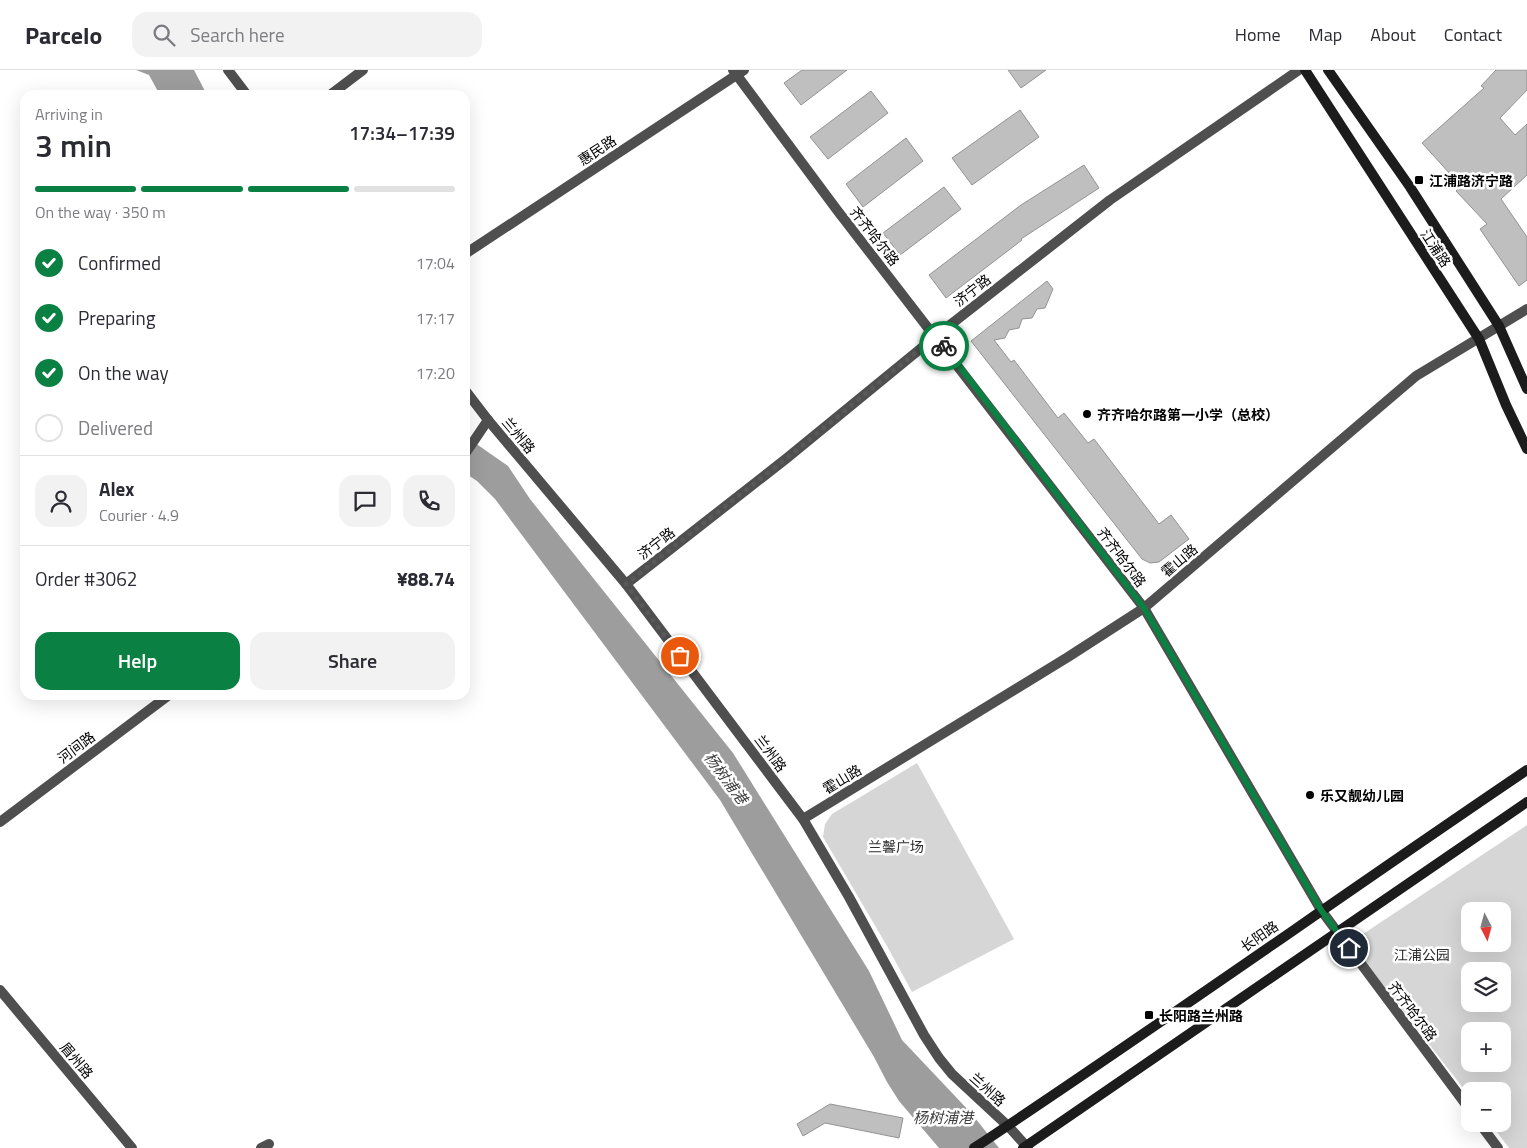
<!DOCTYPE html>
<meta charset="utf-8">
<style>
body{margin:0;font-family:"Titillium Web","Noto Sans SC",sans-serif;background:#f2f2f3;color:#2b2b33;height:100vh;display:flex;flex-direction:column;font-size:19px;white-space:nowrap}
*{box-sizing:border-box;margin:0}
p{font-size:16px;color:#7c7c81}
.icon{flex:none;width:28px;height:28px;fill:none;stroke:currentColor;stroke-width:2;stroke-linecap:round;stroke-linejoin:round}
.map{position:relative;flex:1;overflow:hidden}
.drawer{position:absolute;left:20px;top:20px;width:450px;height:610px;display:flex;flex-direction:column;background:#fff;border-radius:15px;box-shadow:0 5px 20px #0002}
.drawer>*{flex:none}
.needle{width:32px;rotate:174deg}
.buttons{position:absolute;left:1461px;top:832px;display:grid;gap:10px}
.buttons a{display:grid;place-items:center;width:50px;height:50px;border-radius:10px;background:#fff;box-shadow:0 5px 20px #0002;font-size:25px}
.pin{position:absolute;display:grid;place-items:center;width:42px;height:42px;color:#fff;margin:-21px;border:2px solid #fff;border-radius:50%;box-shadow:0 1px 5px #0007}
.courier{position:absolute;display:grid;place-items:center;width:50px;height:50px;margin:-25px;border:4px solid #0b8043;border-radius:50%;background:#fff;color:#222;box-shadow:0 1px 6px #0007}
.head em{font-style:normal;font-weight:600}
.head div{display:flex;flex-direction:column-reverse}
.head{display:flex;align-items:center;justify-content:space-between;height:85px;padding:0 15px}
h1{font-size:32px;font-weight:600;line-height:38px}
.bar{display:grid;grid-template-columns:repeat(4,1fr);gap:8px 5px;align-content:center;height:60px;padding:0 15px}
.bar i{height:6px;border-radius:4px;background:#e1e1e2}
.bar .on{background:#0b8043}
.bar p{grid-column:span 4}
.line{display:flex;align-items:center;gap:12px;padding:0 15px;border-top:1px solid #e1e1e2}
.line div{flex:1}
.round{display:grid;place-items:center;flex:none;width:52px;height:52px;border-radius:15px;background:#f2f2f3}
ol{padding:0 15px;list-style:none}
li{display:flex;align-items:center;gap:15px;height:55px}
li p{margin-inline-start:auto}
li .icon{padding:5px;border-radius:50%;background:#0b8043;color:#fff;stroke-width:4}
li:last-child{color:#7c7c81}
li i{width:28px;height:28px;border:2px solid #e1e1e2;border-radius:50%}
.action{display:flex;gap:10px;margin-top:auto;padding:10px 15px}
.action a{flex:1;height:58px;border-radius:15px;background:#0b8043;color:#fff;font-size:20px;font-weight:600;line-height:58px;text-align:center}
.action a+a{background:#f2f2f3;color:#2b2b33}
header{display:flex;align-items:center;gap:30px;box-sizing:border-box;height:70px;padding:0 25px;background:#fff;border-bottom:1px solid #e1e1e2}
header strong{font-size:24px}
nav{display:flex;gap:28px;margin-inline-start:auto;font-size:18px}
.search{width:350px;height:45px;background:#f2f2f3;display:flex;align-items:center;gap:12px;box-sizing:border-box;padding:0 18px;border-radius:15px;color:#7c7c81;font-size:19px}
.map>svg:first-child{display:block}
</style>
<header>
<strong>Parcelo</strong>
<div class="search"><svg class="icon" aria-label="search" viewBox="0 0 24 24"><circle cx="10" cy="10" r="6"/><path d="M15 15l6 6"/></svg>Search here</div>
<nav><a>Home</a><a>Map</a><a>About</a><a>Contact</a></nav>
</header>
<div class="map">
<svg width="1527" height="1078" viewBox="0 0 1527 1078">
<rect width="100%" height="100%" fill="#fff"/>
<g fill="#d6d6d6" fill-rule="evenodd">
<path d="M917 693 1014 869 912 922 887 876 823 767 825 754 832 744Z"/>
<path d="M1527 755V1078H1509L1491 1054H1502V1021H1470V1027L1363 889 1360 866ZM1470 841H1502V874H1470ZM1470 901H1502V934H1470ZM1470 961H1502V994H1470Z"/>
</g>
<g fill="#9d9d9d">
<path d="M136 0H194L207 25H160L149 5Z"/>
<path d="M465 366 508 396 530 429 733 683 869 901 902 970 971 1043 999 1078H939L899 1031 887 1012 874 987 720 730 495 429 477 411 465 403Z"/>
</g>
<g fill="#bfbfbf" stroke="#939393">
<path d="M802 0H847L801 35 784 13Z"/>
<path d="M1008 0H1046L1021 18Z"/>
<path d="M1496 0H1527V20L1500 48 1515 65 1527 54V105L1501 129 1527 167V210L1519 216 1480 159 1487 154 1456 121 1461 116 1422 73 1484 18 1481 16Z"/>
<path d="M871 21 888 43 828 89 810 67Z"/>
<path d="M1020 40 1039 67 972 115 952 88Z"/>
<path d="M906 68 923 91 863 137 846 114Z"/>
<path d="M1084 95 1099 118 1021 169 1022 170 946 228 929 205 1021 135Z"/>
<path d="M944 117 961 139 900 185 883 163Z"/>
<path d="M1047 211 1053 219 1045 238 1037 239 1032 248 1022 249 1019 258 1009 260 1005 268 994 270 1011 292 1014 290 1058 348 1064 343 1088 373 1094 369 1159 454 1171 445 1189 469 1159 492 1150 493 1142 489 971 271Z"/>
<path d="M830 1034 903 1048 899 1068 825 1053 803 1066 797 1054Z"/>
</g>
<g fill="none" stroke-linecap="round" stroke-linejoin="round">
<g stroke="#4f4f4f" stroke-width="10">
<path d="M228 0 247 25"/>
<path d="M733 0 837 140 1144 538 1321 840 1470 1040"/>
<path d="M330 25 363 0"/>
<path d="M465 184 744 0"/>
<path d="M465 320 488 350 626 514 803 749 849 827 924 965 939 988 952 1004 1008 1056 1028 1078"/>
<path d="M465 384 488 350"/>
<path d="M626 514 787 388 936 266 1110 130 1299 0"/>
<path d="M803 749 1068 587 1144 538 1416 306 1527 239"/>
<path d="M0 752 169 625"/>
<path d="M0 920 132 1078"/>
<path d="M1480 1054 1498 1078"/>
<path d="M261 1078 269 1074"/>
</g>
<g stroke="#1c1c1c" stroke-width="10">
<path d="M1305 0 1479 269 1506 335 1527 379"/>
<path d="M1328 0 1410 117 1499 256 1527 319"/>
<path d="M974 1078C1160 955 1342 825 1527 700"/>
<path d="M1023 1078 1527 732"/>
</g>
</g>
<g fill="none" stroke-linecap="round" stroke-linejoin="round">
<path stroke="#595959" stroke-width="5" stroke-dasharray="0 9" d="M680 586 626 514 787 388 936 266 944 276"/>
<path stroke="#0b8043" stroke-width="6" d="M944 276 1144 538 1321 840 1349 878"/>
</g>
<g fill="#000" stroke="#fff" stroke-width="2">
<rect x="1414" y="105" width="10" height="10" rx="2.5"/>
<circle cx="1087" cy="344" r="5"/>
<circle cx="1310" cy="725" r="5"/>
<rect x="1144" y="940" width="10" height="10" rx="2.5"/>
</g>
<g text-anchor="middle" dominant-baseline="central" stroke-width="5" stroke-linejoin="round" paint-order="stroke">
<g font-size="14" fill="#000" stroke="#fff">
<text transform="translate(597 80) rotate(-33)">惠民路</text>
<text transform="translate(875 166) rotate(52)">齐齐哈尔路</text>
<text transform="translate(1436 178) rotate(57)">江浦路</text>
<text transform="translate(972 220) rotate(-38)">济宁路</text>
<text transform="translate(519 365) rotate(50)">兰州路</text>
<text transform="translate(656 473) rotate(-38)">济宁路</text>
<text transform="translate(1122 487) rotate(53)">齐齐哈尔路</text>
<text transform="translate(1179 490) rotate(-40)">霍山路</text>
<text transform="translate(76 677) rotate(-37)">河间路</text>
<text transform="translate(771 683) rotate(53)">兰州路</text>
<text transform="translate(842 709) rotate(-31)">霍山路</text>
<text transform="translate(1259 866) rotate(-35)">长阳路</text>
<text transform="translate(1413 941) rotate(53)">齐齐哈尔路</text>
<text transform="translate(77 990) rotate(50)">眉州路</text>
<text transform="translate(988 1019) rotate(42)">兰州路</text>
</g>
<g font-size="14" font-weight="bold" fill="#000" stroke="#fff" text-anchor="start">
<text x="1429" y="110">江浦路济宁路</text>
<text x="1097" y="344">齐齐哈尔路第一小学（总校）</text>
<text x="1320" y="725">乐又靓幼儿园</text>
<text x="1159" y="945">长阳路兰州路</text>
</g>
<g font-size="14" fill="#2d2d2d" stroke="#fff">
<text x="896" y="776">兰馨广场</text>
<text x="1422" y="884">江浦公园</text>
</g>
<g font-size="15" font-style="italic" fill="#3e3e3e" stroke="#fff">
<text transform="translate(726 708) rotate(53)">杨树浦港</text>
<text x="943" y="1047">杨树浦港</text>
</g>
</g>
</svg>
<div class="buttons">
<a><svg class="needle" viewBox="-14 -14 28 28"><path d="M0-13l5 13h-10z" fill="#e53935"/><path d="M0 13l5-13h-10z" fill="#7c7c81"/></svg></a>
<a><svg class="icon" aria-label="layers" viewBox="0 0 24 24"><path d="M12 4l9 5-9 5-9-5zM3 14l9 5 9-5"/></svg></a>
<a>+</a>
<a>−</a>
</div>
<div class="pin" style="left:680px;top:586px;background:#ea580c"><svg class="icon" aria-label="bag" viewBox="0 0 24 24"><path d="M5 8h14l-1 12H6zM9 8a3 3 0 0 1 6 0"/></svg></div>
<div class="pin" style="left:1349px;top:878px;background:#1f2937"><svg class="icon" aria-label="home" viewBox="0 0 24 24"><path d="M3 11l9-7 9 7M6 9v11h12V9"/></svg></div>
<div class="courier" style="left:944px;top:276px"><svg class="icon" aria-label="bike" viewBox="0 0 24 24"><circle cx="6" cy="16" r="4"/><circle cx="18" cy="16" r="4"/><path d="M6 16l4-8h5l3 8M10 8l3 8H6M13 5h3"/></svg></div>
<section class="drawer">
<div class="head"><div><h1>3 min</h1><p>Arriving in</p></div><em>17:34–17:39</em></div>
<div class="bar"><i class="on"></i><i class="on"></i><i class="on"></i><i></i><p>On the way · 350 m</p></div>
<ol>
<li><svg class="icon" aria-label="check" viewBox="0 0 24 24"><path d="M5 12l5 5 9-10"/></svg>Confirmed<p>17:04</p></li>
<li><svg class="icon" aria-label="check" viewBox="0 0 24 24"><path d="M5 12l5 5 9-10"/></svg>Preparing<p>17:17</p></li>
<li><svg class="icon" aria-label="check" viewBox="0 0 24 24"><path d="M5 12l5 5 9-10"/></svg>On the way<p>17:20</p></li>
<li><i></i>Delivered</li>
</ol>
<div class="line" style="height:90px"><a class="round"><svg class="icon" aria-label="person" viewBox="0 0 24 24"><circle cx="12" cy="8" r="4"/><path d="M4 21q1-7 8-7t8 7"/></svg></a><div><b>Alex</b><p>Courier · 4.9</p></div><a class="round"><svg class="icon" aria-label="chat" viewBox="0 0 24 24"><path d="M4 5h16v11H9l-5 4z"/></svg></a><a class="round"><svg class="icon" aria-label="phone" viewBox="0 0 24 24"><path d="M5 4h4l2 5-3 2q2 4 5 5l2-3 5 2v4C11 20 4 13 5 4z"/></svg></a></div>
<div class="line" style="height:65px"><div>Order #3062</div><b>¥88.74</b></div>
<div class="action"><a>Help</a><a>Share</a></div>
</section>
</div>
